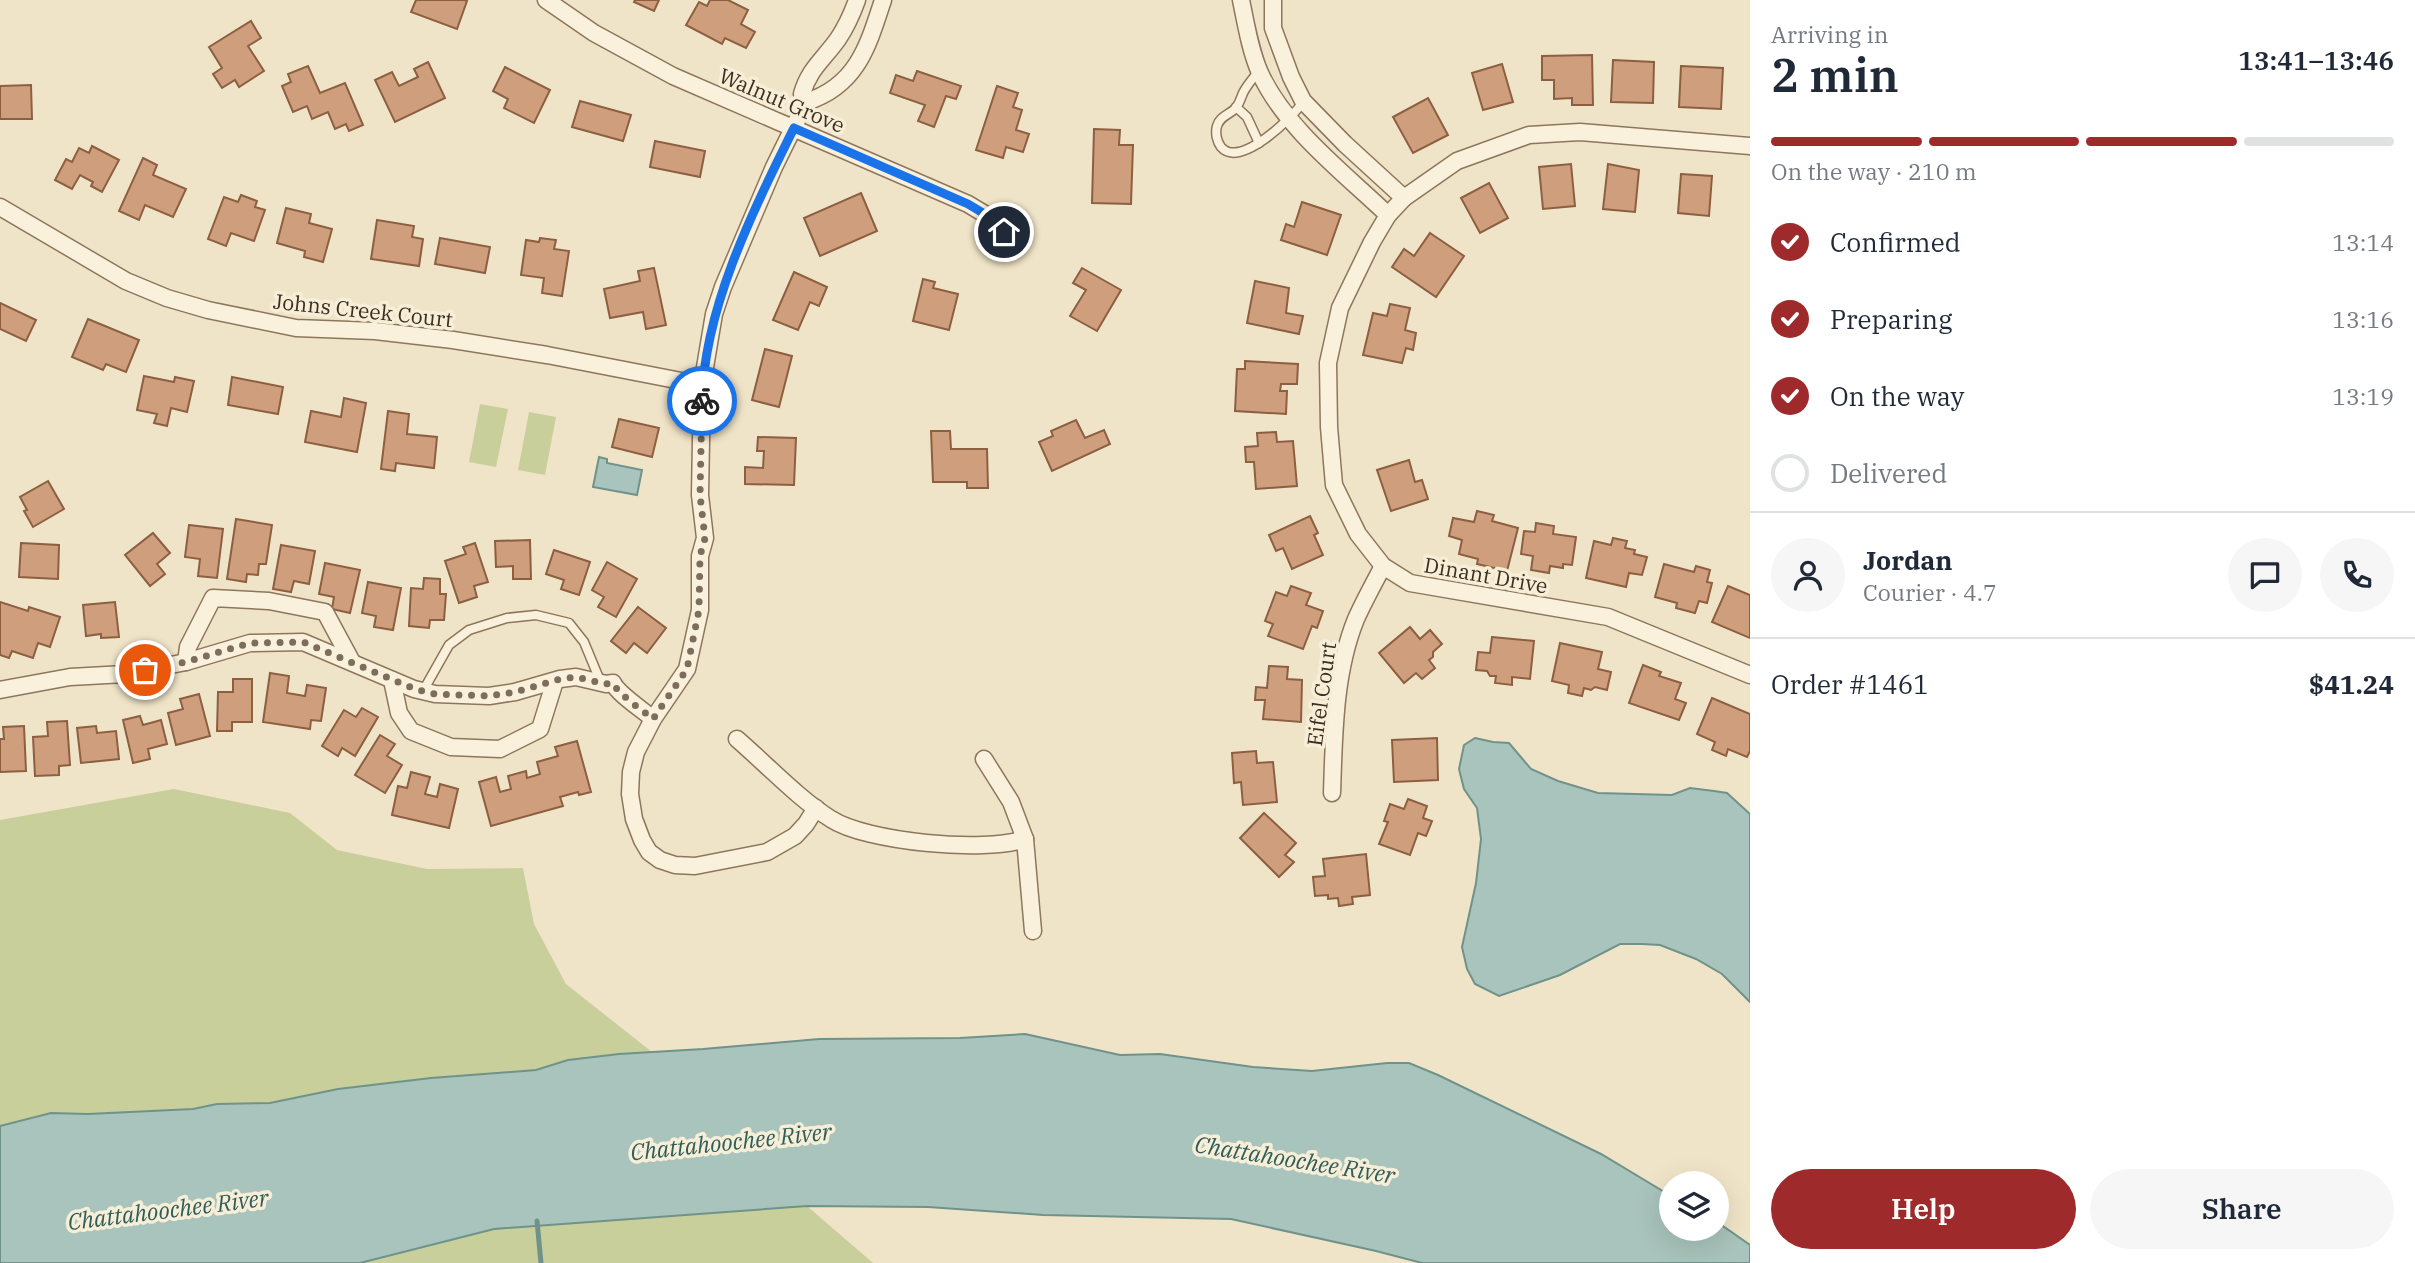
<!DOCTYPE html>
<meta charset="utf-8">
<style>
body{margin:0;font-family:"IBM Plex Serif",serif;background:#f6f6f7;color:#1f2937;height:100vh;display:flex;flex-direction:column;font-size:26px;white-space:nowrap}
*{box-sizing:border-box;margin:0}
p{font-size:23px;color:#747a83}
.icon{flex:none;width:38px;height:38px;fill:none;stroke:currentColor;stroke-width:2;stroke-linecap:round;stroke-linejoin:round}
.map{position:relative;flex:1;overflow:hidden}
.panel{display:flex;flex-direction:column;background:#fff;width:665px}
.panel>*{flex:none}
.tools{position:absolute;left:1659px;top:1171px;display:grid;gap:14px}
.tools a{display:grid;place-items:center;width:70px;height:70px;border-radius:50%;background:#fff;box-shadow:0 7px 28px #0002;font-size:35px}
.pin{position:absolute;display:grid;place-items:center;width:60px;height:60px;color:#fff;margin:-30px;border:4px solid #fff;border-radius:50%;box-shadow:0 2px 7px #0007}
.courier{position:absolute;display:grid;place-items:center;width:70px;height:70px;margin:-35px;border:5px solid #1a73e8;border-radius:50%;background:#fff;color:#222;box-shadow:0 2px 9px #0007}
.overview em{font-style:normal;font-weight:600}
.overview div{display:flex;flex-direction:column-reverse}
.overview{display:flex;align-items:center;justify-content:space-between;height:119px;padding:0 21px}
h1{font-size:46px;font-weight:600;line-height:52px}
.bar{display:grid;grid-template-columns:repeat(4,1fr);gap:10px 7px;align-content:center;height:84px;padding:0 21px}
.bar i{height:9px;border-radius:5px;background:#e0e1e3}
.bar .on{background:#9e2a2b}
.bar p{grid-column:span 4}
.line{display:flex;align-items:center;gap:18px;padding:0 21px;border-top:2px solid #e0e1e3}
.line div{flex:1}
.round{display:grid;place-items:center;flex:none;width:74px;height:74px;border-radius:37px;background:#f6f6f7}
ol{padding:0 21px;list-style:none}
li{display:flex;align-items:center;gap:21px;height:77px}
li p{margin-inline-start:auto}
li .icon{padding:7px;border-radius:50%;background:#9e2a2b;color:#fff;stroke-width:4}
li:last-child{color:#747a83}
li i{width:38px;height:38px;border:4px solid #e0e1e3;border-radius:50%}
.primary-button{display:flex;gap:14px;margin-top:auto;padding:14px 21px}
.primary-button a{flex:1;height:80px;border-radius:42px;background:#9e2a2b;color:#fff;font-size:28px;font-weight:600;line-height:80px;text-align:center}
.primary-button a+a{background:#f6f6f7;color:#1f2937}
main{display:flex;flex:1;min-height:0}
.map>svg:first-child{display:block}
</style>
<main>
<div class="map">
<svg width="1750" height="1263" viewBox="0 0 1750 1263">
<rect width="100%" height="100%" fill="#f0e4c8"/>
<g fill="#c9cf9b">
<path d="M480 404 508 409 496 467 469 462Z"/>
<path d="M529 412 556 417 545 475 518 470Z"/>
<path d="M174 789 290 813 337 850 427 869 523 868 534 924 566 984 700 1090 0 1157V820Z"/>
<path d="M807 1206 873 1263H360L494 1229Z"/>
</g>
<g fill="#a9c4bc" stroke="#6f938a" stroke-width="2">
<path d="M599 457 607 459V463L642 470 637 495 593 487Z"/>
<path d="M1475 738 1493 742 1509 743 1531 769 1558 781 1598 793 1672 795 1690 788 1714 791 1727 793 1750 814V1002L1722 974 1696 959 1660 945 1642 944H1620L1560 975 1499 996 1475 984 1467 969 1462 947 1476 883 1481 839 1477 808 1464 789 1459 769 1464 745Z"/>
<path d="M1025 1034 1120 1055 1160 1054 1253 1067 1312 1071 1387 1063H1409L1438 1075 1601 1154 1671 1196V1228H1717V1222L1750 1245V1263H1422L1376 1251 1231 1219 1043 1215 928 1207 807 1206 494 1229 360 1263H0V1126L51 1113 88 1114 193 1109 217 1104 270 1103 338 1089 431 1078 536 1070 568 1060 619 1054 703 1049 819 1039 960 1038Z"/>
</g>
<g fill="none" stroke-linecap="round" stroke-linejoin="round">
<path stroke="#6f938a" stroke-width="5" d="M537 1221 541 1263"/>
</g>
<g fill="#cf9f7d" stroke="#8d5f41" stroke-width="2">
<path d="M416 0H464L467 1 457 29 411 12Z"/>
<path d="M635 0H659L654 11 634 2Z"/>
<path d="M710 0H728L748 10 741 24 755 32 746 48 725 38 722 44 686 25 699 2 707 6Z"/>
<path d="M251 21 261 38 248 46 264 71 239 87 235 80 222 88 213 74 222 68 209 47Z"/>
<path d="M1592 55 1593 105H1572V98L1554 99V80H1542V56Z"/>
<path d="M1613 60 1654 62 1653 103 1611 102Z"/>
<path d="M428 62 445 98 395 122 375 80 392 72 399 86 418 77 414 69Z"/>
<path d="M1502 64 1513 102 1483 110 1472 73Z"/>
<path d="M308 66 320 93 345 83 363 125 349 131 346 124 335 129 328 112 312 119 307 106 293 112 282 86 291 82 288 74Z"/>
<path d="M1681 66 1723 68 1721 109 1679 107Z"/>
<path d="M505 67 550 90 534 123 504 108 508 99 493 91Z"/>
<path d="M917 71 961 86 956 99 946 96 934 127 918 121 925 105 890 93 896 75 913 81Z"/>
<path d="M31 85 32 119H0V86Z"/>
<path d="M997 86 1018 93 1013 107 1022 110 1016 130 1029 134 1023 152 1006 147 1003 158 976 150Z"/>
<path d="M1428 98 1448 135 1413 153 1393 117Z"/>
<path d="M580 101 631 115 623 141 572 127Z"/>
<path d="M1094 129 1120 130 1119 145H1133L1131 204 1092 203Z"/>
<path d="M655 141 705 151 700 177 650 167Z"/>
<path d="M92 146 119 160 102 192 91 186 93 182 80 175 72 189 55 180 66 159 72 162 79 148 89 153Z"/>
<path d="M143 158 157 165 153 175 186 189 173 217 145 205 139 220 119 211Z"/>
<path d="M1571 164 1575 206 1543 209 1539 167Z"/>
<path d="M1608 164 1639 170 1635 212 1603 209Z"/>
<path d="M1681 174 1712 176 1709 216 1678 213Z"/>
<path d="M1489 183 1508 218 1480 233 1461 198Z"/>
<path d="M861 193 877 231 820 256 804 218Z"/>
<path d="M241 195 257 201 255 207 265 210 254 241 231 233 226 246 208 239 224 197 238 202Z"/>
<path d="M1302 202 1341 215 1327 255 1281 240 1286 224 1294 227Z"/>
<path d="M286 208 311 214 309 223 332 229 323 262 304 257 305 251 277 243Z"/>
<path d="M377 220 414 226 412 237 423 239 419 266 371 259Z"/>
<path d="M1430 233 1464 256 1436 297 1392 267 1404 249 1414 256Z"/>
<path d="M440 238 490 247 485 273 435 264Z"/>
<path d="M540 238 556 240 554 249 569 251 562 296 542 293 544 278 521 275 526 240 539 242Z"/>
<path d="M654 268 666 325 646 329 643 312 610 318 604 289 640 281 638 271Z"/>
<path d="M1082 268 1121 290 1097 331 1070 316 1086 290 1073 283Z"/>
<path d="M794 272 827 287 819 306 810 302 798 330 773 320Z"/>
<path d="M923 279 935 282 933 288 958 294 949 330 913 321Z"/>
<path d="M1255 281 1289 288 1286 313 1303 316 1299 334 1247 323Z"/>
<path d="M0 303 36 320 26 341 0 329Z"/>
<path d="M1390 304 1410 308 1405 330 1416 333 1413 350 1406 348 1402 363 1363 355 1373 313 1387 316Z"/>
<path d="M88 319 139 340 126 372 106 364 103 370 72 357Z"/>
<path d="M765 349 792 356 779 407 752 400Z"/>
<path d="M1245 361 1298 364 1297 384H1281L1280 391H1287L1286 414 1235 411 1237 369H1245Z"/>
<path d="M144 376 174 382 175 377 194 381 187 412 171 408 167 426 154 423 157 414 137 410Z"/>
<path d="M232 377 283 387 278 414 228 405Z"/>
<path d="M344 398 366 403 357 452 305 442 311 411 341 417Z"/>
<path d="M388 411 409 414 407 434 437 437 434 468 396 463 395 471 381 469Z"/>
<path d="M619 419 659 428 652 457 612 447Z"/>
<path d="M1076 420 1085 438 1104 430 1110 444 1052 471 1039 442 1053 436 1051 431Z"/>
<path d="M931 431H950L951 449H987L988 488H967V482H933Z"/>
<path d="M1276 432 1277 442 1293 441 1297 486 1256 489 1254 462H1246L1245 447 1258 446 1257 433Z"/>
<path d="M758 437 796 438 794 485 745 484V467L763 468 764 451H757Z"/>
<path d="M1409 460 1415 482 1422 480 1428 499 1391 511 1377 470Z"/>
<path d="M48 481 64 509 33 527 24 511 27 510 20 497Z"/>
<path d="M1477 511 1494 515 1492 521 1518 528 1507 571 1477 564 1478 559 1459 554 1462 540 1449 536 1453 518 1474 522Z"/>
<path d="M1310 516 1318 533 1314 535 1323 555 1292 569 1283 548 1276 551 1269 535Z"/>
<path d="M236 519 272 525 266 564H259L258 575 247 574 246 582 227 579Z"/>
<path d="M1536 523 1554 526 1553 534 1576 537 1572 565 1563 564V568L1550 566 1549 573 1531 570 1533 556 1521 554 1524 531 1535 532Z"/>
<path d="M189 525 223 529 217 578 198 576 200 559 185 557Z"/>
<path d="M153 533 170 553 157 564 165 574 150 586 125 555Z"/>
<path d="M1613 538 1627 541 1625 548 1635 550 1634 554 1647 557 1642 575 1629 573 1626 587 1586 578 1594 541 1611 545Z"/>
<path d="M530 540 531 579H513V566L496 567 495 541Z"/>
<path d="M21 543 59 545 58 579 19 577Z"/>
<path d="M475 543 488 582 474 586 477 597 459 603 445 561 466 554 463 547Z"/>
<path d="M281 545 315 551 309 584 294 581 291 592 273 589Z"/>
<path d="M554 550 590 562 579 595 561 589 564 580 546 574Z"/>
<path d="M607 562 637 579 616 617 598 607 604 597 592 590Z"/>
<path d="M325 563 360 570 350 613 332 609 334 597 319 594Z"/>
<path d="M1664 564 1694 572 1696 566 1710 570 1707 582 1712 583 1707 603 1699 601 1695 613 1676 608 1677 603 1655 597Z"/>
<path d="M424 578 440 579V594H446L444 620H430L429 628 409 626 411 588 423 589Z"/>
<path d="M368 582 401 588 393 630 374 627 376 616 362 613Z"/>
<path d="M1291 586 1311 593 1306 605 1323 611 1317 628 1312 626 1303 649 1268 636 1273 624 1265 621 1276 592 1287 596Z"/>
<path d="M1728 586 1750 595V638L1712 622Z"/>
<path d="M0 602 28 611 29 607 60 617 50 647 38 643 33 658 12 651 9 658 0 655Z"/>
<path d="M115 602 119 637 101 638V634L86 636 83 605Z"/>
<path d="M638 607 666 628 647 653 634 643 626 653 611 641Z"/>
<path d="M1410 627 1420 639 1430 630 1442 644 1433 652V657L1429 660 1435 668 1422 679 1416 673 1404 683 1379 653Z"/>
<path d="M1492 637 1534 641 1530 679 1512 677V685L1495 683 1496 676H1490L1487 671 1476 670 1478 652 1490 653Z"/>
<path d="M1560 643 1602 652 1598 669 1611 672 1607 690 1595 687 1591 690 1584 688 1582 696 1568 693 1569 685 1552 681Z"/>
<path d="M1643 665 1661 672 1659 676 1681 683 1675 699 1686 703 1679 720 1629 703Z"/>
<path d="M1269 666 1288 667 1287 679 1302 680 1301 722 1263 719 1265 700H1255L1256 687 1267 688Z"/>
<path d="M270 673 289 676 287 693 305 696 307 685 326 688 321 721 311 720 310 729 263 722Z"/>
<path d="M233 679H252V722H232V731H217L218 692H233Z"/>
<path d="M199 694 210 736 176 745 168 713 183 709 180 699Z"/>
<path d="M1712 698 1750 714V751L1747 757 1728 749 1726 756 1712 750 1715 742 1697 734Z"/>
<path d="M362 708 378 717 355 756 342 748 338 756 322 746 344 710 356 717Z"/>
<path d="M140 716 143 725 161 720 167 744 148 749 150 759 133 763 123 720Z"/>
<path d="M67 721 70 765 59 766V775L35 776 33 737 48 736 47 722Z"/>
<path d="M24 726 26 771 0 772V739H4L3 727Z"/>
<path d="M96 726 97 733 116 731 119 759 81 763 77 728Z"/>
<path d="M380 735 395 744 387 756 402 765 385 793 355 775Z"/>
<path d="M1437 738 1438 780 1394 782 1392 740Z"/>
<path d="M577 741 591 792 579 795 578 792 560 797 563 806 491 826 479 782 496 777 500 792 511 789 508 776 526 771 527 778 540 774 537 762 558 756 555 747Z"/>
<path d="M1256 751 1257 763 1273 762 1277 802 1243 805 1241 782 1234 783 1232 753Z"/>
<path d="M411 772 430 777 425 794 437 797 440 784 458 789 449 828 392 815 398 786 407 788Z"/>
<path d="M1408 799 1427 806 1423 818 1432 821 1426 836 1418 833 1410 855 1379 844 1388 822 1384 821 1390 804 1404 809Z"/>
<path d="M1264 813 1296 843 1285 855 1294 862 1279 877 1240 838Z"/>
<path d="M1366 854 1370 895 1352 897 1353 904 1339 906 1338 898 1328 899V895L1315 896 1313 877 1325 876 1323 859Z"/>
</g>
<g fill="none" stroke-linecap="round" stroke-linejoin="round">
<g stroke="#8d765c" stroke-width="11">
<g id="service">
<path d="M1259 71C1253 78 1247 85 1243 93 1241 98 1239 104 1236 108 1229 115 1220 116 1217 126 1215 133 1217 142 1221 147 1240 169 1292 118 1303 102"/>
<path d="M1236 107 1247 117 1259 143"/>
<path d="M423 691 449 645 469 630 507 618 536 615 569 623 584 642 601 683"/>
</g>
</g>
<g stroke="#8d765c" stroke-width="19">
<g id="minor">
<path d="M546 0 594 33 673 76 968 204 988 216 1004 232"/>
<path d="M1241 0C1246 24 1250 50 1260 73 1285 128 1344 173 1388 215"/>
<path d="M1273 0V28L1291 77 1303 101 1345 144 1404 198"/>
<path d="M806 102C857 86 868 46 883 0"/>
<path d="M1750 146 1580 132 1529 135 1457 161 1404 198 1388 215 1372 242 1340 308 1328 363 1329 427 1334 485 1358 534 1383 566 1410 583 1608 617 1750 675"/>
<path d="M0 207 126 281 167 298 208 310 296 328 375 331 453 340 547 355 702 385"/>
<path d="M186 662 188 647 213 598 269 601 325 612 352 662"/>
<path d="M392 680 399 713 411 731 451 747 500 749 540 729 555 681"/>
<path d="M0 690 70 677 125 674 186 662 250 643 303 642 414 689 435 694 489 696 515 692 560 679 576 677 606 684 613 683C618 694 643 710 653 719"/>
<path d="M737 739C766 764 800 800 831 819 866 842 985 853 1025 839"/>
<path d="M984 759 1011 802 1025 839 1033 931"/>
<path d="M1332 793C1334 736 1334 673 1356 619 1364 601 1374 583 1383 566"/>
<path d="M816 808 806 824 795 836 767 852 695 866 675 865 660 860 649 852 642 840 634 819 630 794 631 772 636 752 653 719 687 669 700 610V556L705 538 700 495 702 385 714 314 723 287 774 167 806 102 802 94C809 69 823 60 838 39 846 27 852 14 857 0"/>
</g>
</g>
<use href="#service" stroke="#faf1dc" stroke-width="8"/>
<use href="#minor" stroke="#faf1dc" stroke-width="16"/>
</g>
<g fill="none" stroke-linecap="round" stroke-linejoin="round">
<path stroke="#7c6e5b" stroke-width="7" stroke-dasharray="0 12.6" d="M145 670 186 662 250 643 303 642 415 689 435 694 489 696 515 692 560 679 576 677 606 684 613 683C618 694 642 710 653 719L687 669 699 610 700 556 705 538 700 495 702 401"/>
<path stroke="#1a73e8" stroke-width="9" d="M702 401C704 308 753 211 794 128L968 204 988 216 1004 232"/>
</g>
<g text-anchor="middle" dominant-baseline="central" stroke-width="7" stroke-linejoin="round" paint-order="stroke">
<g font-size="21" fill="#3d2e20" stroke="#f7eed8">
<text transform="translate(782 100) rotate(23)">Walnut Grove</text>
<text transform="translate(363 310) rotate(6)">Johns Creek Court</text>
<text transform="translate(1486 575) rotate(10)">Dinant Drive</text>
<text transform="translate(1321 694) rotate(-82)">Eifel Court</text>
</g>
<g font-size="23" font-style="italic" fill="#2f5d5a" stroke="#f7eed8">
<text transform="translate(731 1141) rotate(-6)">Chattahoochee River</text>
<text transform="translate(1295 1159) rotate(9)">Chattahoochee River</text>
<text transform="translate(168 1209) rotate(-7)">Chattahoochee River</text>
</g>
</g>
</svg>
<div class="tools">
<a><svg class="icon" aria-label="layers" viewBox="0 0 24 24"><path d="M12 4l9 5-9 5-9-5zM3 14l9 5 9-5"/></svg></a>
</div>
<div class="pin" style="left:145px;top:670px;background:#ea580c"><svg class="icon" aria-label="bag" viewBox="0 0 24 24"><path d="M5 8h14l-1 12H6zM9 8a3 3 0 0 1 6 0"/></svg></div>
<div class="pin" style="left:1004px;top:232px;background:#1f2937"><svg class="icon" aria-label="home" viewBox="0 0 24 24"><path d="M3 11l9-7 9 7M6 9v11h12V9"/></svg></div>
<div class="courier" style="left:702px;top:401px"><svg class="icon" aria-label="bike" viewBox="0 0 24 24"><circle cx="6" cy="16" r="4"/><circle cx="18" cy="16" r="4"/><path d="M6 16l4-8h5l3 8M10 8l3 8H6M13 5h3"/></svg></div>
</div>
<section class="panel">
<div class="overview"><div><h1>2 min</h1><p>Arriving in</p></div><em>13:41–13:46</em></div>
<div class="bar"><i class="on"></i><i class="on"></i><i class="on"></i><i></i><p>On the way · 210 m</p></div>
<ol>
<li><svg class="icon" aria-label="check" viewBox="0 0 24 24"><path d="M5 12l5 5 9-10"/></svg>Confirmed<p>13:14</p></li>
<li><svg class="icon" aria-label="check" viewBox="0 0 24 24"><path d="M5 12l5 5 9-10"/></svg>Preparing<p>13:16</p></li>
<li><svg class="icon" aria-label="check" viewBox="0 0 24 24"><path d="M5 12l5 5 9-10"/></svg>On the way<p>13:19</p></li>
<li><i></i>Delivered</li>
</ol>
<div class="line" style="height:126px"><a class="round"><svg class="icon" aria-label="person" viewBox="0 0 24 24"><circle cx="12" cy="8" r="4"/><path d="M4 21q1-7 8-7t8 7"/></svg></a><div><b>Jordan</b><p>Courier · 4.7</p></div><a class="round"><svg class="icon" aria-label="chat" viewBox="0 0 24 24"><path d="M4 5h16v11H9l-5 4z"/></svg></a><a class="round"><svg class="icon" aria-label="phone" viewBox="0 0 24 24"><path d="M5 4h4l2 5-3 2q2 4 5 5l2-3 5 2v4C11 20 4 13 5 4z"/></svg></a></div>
<div class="line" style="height:91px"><div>Order #1461</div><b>$41.24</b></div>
<div class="primary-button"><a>Help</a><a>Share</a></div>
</section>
</main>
